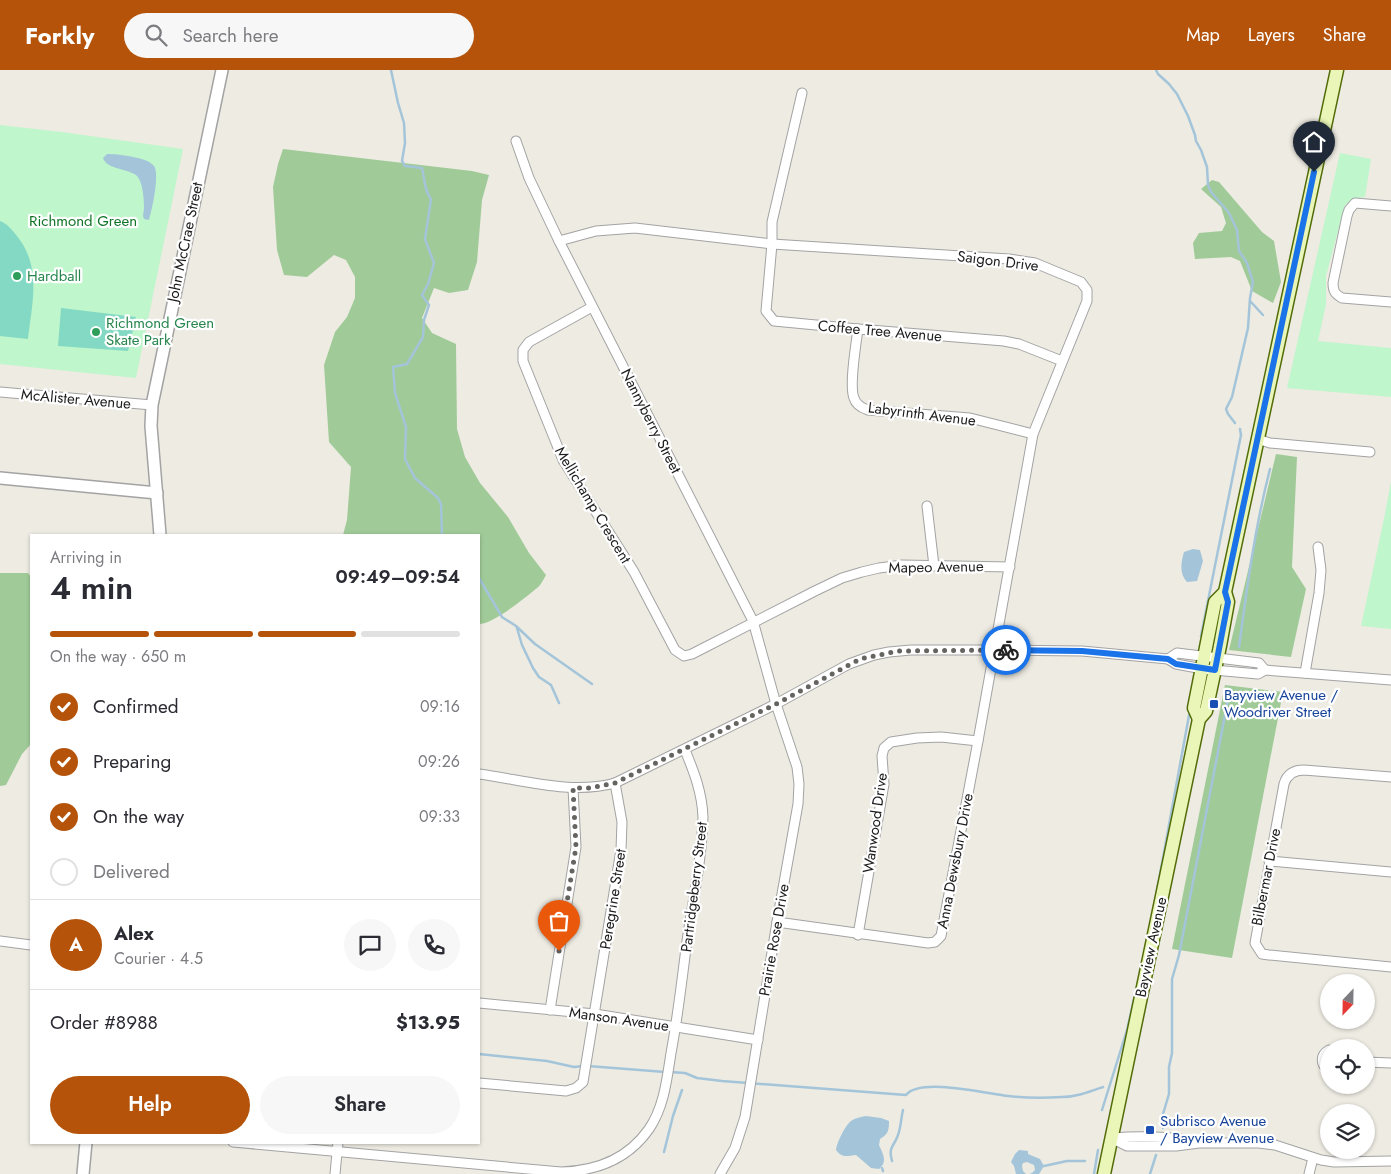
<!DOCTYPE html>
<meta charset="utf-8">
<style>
body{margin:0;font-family:Jost,sans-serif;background:#f7f7f7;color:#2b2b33;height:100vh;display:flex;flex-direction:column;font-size:19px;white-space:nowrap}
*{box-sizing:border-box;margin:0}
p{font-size:16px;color:#7c7c81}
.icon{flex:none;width:28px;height:28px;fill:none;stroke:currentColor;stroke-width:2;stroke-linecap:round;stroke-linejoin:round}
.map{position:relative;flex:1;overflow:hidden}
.drawer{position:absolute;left:30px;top:464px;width:450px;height:610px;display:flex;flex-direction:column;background:#fff;border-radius:0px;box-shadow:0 1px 4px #0004}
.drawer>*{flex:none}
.needle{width:32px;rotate:202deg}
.fabs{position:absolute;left:1320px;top:904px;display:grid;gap:10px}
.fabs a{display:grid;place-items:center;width:55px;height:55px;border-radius:50%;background:#fff;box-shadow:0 1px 4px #0004;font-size:25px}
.pin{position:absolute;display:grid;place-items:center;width:42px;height:42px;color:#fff;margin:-51px -21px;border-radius:50% 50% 50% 0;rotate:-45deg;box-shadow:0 0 5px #0007}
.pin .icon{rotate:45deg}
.courier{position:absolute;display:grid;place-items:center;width:50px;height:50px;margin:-25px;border:4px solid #1a73e8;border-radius:50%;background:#fff;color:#222;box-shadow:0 1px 6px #0007}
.overview em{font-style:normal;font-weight:600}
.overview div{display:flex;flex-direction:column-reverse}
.overview{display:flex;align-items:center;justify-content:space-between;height:85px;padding:0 20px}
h1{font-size:32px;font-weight:600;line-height:38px}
.bar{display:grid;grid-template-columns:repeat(4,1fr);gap:8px 5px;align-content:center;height:60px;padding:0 20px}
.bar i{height:6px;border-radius:4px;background:#e1e1e2}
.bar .selected{background:#b45309}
.bar p{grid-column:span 4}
.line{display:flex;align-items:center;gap:12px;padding:0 20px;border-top:1px solid #e1e1e2}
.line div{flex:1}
.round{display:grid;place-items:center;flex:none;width:52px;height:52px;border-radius:26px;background:#f7f7f7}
ol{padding:0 20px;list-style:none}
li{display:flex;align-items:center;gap:15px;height:55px}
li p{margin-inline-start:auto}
li .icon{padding:5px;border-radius:50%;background:#b45309;color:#fff;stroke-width:4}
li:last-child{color:#7c7c81}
li i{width:28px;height:28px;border:2px solid #e1e1e2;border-radius:50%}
.button{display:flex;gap:10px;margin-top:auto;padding:10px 20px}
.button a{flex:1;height:58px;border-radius:30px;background:#b45309;color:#fff;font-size:20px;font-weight:600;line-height:58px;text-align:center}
.button a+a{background:#f7f7f7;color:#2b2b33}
header{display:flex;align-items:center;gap:30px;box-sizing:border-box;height:70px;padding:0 25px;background:#b45309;color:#fff}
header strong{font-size:24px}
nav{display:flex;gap:28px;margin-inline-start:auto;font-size:18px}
.search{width:350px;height:45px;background:#f7f7f7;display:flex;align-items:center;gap:12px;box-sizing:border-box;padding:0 18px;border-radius:28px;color:#7c7c81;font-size:19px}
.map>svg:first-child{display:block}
</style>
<header>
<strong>Forkly</strong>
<div class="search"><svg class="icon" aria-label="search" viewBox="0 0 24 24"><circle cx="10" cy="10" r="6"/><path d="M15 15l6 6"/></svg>Search here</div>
<nav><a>Map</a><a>Layers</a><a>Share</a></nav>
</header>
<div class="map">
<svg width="1391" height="1104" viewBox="0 0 1391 1104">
<rect width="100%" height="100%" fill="#edebe2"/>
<g fill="#a0cb98">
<path d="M283 79 472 101 489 105 482 130 477 192 468 220 449 223 434 218 422 248 432 263 456 274 457 359 465 387 480 413 508 447 529 483 546 505C543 510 541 515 537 518 525 528 493 554 479 554V465H343L347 450 351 397 329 372 324 295 335 262 347 247 355 228V207L346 190 334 185 307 207 284 205 277 180 273 117 278 94Z"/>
<path d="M1212 110 1219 112 1262 162 1274 171 1281 212 1273 233 1252 221 1240 191 1231 187 1195 189 1193 173 1199 163 1222 161 1226 153 1221 137 1201 119Z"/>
<path d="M1276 384 1297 387 1292 497 1306 519 1291 587 1229 580Z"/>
<path d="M0 503H28L31 507V674L22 684 6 715 0 716Z"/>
<path d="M1225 615 1283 622 1232 888 1172 879Z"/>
</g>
<g fill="#c0f6cc">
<path d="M0 55 62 62 183 79 136 308 0 294Z"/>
<path d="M1340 83 1371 89 1365 127 1355 128 1345 135 1326 206V234L1318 271 1391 278V327L1287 318Z"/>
<path d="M1391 411V559L1361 556 1385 444Z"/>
</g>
<g fill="#83d9c4">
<path d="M0 151C8 154 12 160 17 166 42 197 32 233 28 269L0 266Z"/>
<path d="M61 238 136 247 128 281 58 276Z"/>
</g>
<g fill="#a4c5d9">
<path d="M107 84C117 84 148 87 154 96 160 104 152 140 149 150L144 149C142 144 144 143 144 137 144 130 143 112 137 106 128 98 107 100 103 88Z"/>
<path d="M1193 479 1200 480 1203 491 1197 511 1187 512C1179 504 1181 492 1184 482Z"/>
<path d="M866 1046 881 1048 889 1051C889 1061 888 1064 880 1069L879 1075C883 1084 888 1092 879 1099L871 1098 856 1085C846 1086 842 1088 836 1080 837 1072 845 1056 851 1051 855 1048 861 1047 866 1046Z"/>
<path d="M1019 1080 1028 1081V1084L1040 1089 1044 1096 1039 1104H1029L1032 1103 1035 1100 1034 1095 1027 1092 1023 1093 1022 1096 1023 1101 1026 1104H1016L1014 1096 1011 1092 1015 1084Z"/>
</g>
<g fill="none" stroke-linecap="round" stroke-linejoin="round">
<g stroke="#a4c5d9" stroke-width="2.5">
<path d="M391 0 398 33 404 53 405 73 402 91 405 96 422 98C425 110 424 120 431 129L425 169 434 193 428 214 422 225 429 235 424 250 423 267 407 294 393 297 395 323 406 357 405 389 415 408 438 428 441 434 442 465"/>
<path d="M1156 0 1158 4 1169 14 1177 24 1188 46 1195 65 1196 71 1201 80 1207 97 1208 115 1211 122 1229 143 1237 160 1239 181 1247 193 1253 212 1250 228 1248 258 1232 327 1226 339 1228 344 1235 353"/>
<path d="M1250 231 1263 245"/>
<path d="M479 508 502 547 516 556 535 574 592 614"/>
<path d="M517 558 522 575 533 598 539 607 551 615 559 633"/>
<path d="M1201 566 1241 365 1240 359"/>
<path d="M1239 577C1247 517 1255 457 1270 399"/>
<path d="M1156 826 1190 640"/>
<path d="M479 984 547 991 574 997 583 996"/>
<path d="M588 996 665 1002"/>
<path d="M670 1002 685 1003 697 1008 722 1011 906 1025C920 1007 988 1024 1008 1026 1025 1028 1044 1028 1062 1027 1076 1027 1089 1022 1103 1017"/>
<path d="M1102 1040 1127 960 1138 912"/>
<path d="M1163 1058V1044L1169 1024V997L1172 983V909L1179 885 1230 619"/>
<path d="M664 1082 673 1046 682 1020"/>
<path d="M892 1091C888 1076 894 1077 898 1065 901 1057 901 1048 903 1040"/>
<path d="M1044 1096 1067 1091H1085"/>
<path d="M882 1098 883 1101"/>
<path d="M1094 1104 1098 1080"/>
<path d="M1150 1104 1156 1085"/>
</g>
<g stroke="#a3a3a3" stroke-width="11">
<g id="minor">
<path d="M802 23 772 152V174L766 241 774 251 858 259 1004 271 1019 274 1062 291"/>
<path d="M516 71 529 108 559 171 753 551 776 634 797 697 799 714 798 734 777 852 745 1047 735 1078 720 1104"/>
<path d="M1391 136 1355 133 1349 140 1347 146 1333 213C1333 221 1335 224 1342 228L1391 232"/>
<path d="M559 171 596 161 635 158 772 174 1009 189 1035 193 1081 212 1087 220V231L1033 364 978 671 941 866 935 872 928 873 777 852"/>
<path d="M592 237 529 272 523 280V291L563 390 634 502 675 580 684 586 692 584 815 521 842 508 862 502 879 498 902 495 1010 497"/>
<path d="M858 259C856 274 849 316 854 328 856 335 862 338 868 340L970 348 1033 364"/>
<path d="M0 322 152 335"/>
<path d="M1257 369 1270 373 1370 382"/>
<path d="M927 436 934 496"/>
<path d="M1168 589 1177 583 1259 593 1265 600"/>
<path d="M1305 603 1319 523 1321 500 1318 477"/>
<path d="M479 704C524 710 571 725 615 713L776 634 849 594 874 585 889 582 911 580H994L1082 581 1168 589 1176 594 1203 599 1258 604 1265 600 1391 610"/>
<path d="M1391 707 1304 700C1294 700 1287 704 1284 714L1255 873 1262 884 1269 885 1391 897"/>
<path d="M1269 791 1391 802"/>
<path d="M858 865 884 714 882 686 884 678 891 672 917 668 941 667 978 671"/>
<path d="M0 871 31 875"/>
<path d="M479 933 595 944 758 970"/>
<path d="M550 940 576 777 573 718"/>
<path d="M1329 980C1320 985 1320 995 1329 1000"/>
<path d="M1366 992 1391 993"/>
<path d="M479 1013 566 1021 576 1018 583 1012 621 780 622 752 615 713"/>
<path d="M1111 1068 1127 1076H1176L1199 1073H1259L1275 1075 1321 1090 1334 1092 1391 1091"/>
<path d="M1112 1068C1139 1066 1166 1066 1192 1071"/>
<path d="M233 1072 561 1102C597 1101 628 1089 649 1059 664 1037 667 1009 671 983 678 946 682 908 687 871 693 830 702 788 703 747 702 722 694 702 685 680"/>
<path d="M335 1104 338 1072"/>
<path d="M1309 1104 1313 1088"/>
</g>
</g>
<g stroke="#a3a3a3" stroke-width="14">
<g id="tertiary">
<path d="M0 408 157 423"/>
<path d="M160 465 151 356 152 335 222 0"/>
<path d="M83 1104 86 1072"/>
</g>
</g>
<g stroke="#536c0a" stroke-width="15">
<g id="secondary">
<path d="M1199 649 1194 638 1215 532 1225 522"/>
<path d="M1104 1104 1199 649 1206 641 1220 576 1228 532 1225 522 1337 0"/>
</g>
</g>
<use href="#minor" stroke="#fff" stroke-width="9"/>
<use href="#tertiary" stroke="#fff" stroke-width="11"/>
<use href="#secondary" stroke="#eaf6b7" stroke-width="12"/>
</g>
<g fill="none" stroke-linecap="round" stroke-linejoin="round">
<path stroke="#656461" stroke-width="5" stroke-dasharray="0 9" d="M559 881 576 777 573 718H590L615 713 776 634 860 589 898 581 1006 580"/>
<path stroke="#1a73e8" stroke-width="6" d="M1006 580 1082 581 1168 589 1176 594 1215 600 1228 532 1225 522 1314 102"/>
</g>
<g fill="#2e9e5b" stroke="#fff" stroke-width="2">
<circle cx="17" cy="206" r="5"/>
<circle cx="96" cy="262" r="5"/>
</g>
<g fill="#1a4fb4" stroke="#fff" stroke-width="2">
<rect x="1209" y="629" width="10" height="10" rx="2.5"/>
<rect x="1145" y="1055" width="10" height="10" rx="2.5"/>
</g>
<g text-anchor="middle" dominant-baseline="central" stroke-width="4.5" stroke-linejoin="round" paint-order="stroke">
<g font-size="15" fill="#107427" stroke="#fff">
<text x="83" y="151">Richmond Green</text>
</g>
<g font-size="15" fill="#1c1c1c" stroke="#fff">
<text transform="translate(185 172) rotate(-78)">John McCrae Street</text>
<text transform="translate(998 191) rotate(7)">Saigon Drive</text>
<text transform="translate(880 261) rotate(5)">Coffee Tree Avenue</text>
<text transform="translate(76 329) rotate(5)">McAlister Avenue</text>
<text transform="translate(922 344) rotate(7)">Labyrinth Avenue</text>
<text transform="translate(651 351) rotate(63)">Nannyberry Street</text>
<text transform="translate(593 435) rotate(59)">Mellichamp Crescent</text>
<text transform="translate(936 497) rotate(-1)">Mapeo Avenue</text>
<text transform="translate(875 753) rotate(-82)">Wanwood Drive</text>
<text transform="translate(955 791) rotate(-79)">Anna Dewsbury Drive</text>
<text transform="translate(1266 807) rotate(-79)">Bilbermar Drive</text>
<text transform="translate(694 817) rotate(-83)">Partridgeberry Street</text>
<text transform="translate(613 829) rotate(-81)">Peregrine Street</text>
<text transform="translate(774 870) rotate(-80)">Prairie Rose Drive</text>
<text transform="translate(1151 877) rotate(-78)">Bayview Avenue</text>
<text transform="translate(619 949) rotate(8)">Manson Avenue</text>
</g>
<g font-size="15" fill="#27864d" stroke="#fff" text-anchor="start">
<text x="27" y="206">Hardball</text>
<text x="106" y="253">Richmond Green<tspan x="106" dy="17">Skate Park</tspan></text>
</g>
<g font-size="15" fill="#164399" stroke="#fff" text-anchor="start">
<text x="1224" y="625">Bayview Avenue /<tspan x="1224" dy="17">Woodriver Street</tspan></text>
<text x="1160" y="1051">Subrisco Avenue<tspan x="1160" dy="17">/ Bayview Avenue</tspan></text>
</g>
</g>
</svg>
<div class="fabs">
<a><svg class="needle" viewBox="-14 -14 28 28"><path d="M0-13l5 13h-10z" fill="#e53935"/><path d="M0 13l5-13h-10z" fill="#7c7c81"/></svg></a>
<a><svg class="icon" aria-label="locate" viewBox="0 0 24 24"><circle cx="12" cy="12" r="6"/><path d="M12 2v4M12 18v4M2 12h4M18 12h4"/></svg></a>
<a><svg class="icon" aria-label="layers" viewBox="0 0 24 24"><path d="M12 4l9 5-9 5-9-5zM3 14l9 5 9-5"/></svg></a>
</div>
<div class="pin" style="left:559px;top:881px;background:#ea580c"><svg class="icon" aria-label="bag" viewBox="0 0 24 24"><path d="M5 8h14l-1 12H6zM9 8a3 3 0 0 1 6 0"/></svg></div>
<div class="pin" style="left:1314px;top:102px;background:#1f2937"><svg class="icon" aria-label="home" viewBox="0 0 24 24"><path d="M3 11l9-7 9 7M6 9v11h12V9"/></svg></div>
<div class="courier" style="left:1006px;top:580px"><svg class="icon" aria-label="bike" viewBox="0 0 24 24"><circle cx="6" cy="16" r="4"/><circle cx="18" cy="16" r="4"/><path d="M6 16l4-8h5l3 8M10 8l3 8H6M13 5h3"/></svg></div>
<section class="drawer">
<div class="overview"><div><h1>4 min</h1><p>Arriving in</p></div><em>09:49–09:54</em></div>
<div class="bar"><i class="selected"></i><i class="selected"></i><i class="selected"></i><i></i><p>On the way · 650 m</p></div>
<ol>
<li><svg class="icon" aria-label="check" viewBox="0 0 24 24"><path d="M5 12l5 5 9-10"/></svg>Confirmed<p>09:16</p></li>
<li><svg class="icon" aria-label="check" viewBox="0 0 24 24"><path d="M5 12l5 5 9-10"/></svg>Preparing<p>09:26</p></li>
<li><svg class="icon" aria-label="check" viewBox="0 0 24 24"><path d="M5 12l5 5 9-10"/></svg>On the way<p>09:33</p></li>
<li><i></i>Delivered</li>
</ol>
<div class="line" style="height:90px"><b class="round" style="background:#b45309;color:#fff">A</b><div><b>Alex</b><p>Courier · 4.5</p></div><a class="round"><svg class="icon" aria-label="chat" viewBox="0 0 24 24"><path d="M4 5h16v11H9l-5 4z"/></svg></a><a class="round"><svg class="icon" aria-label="phone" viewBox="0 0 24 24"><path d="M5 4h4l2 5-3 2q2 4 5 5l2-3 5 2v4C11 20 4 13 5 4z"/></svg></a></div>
<div class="line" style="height:65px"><div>Order #8988</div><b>$13.95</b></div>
<div class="button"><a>Help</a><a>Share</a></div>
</section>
</div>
